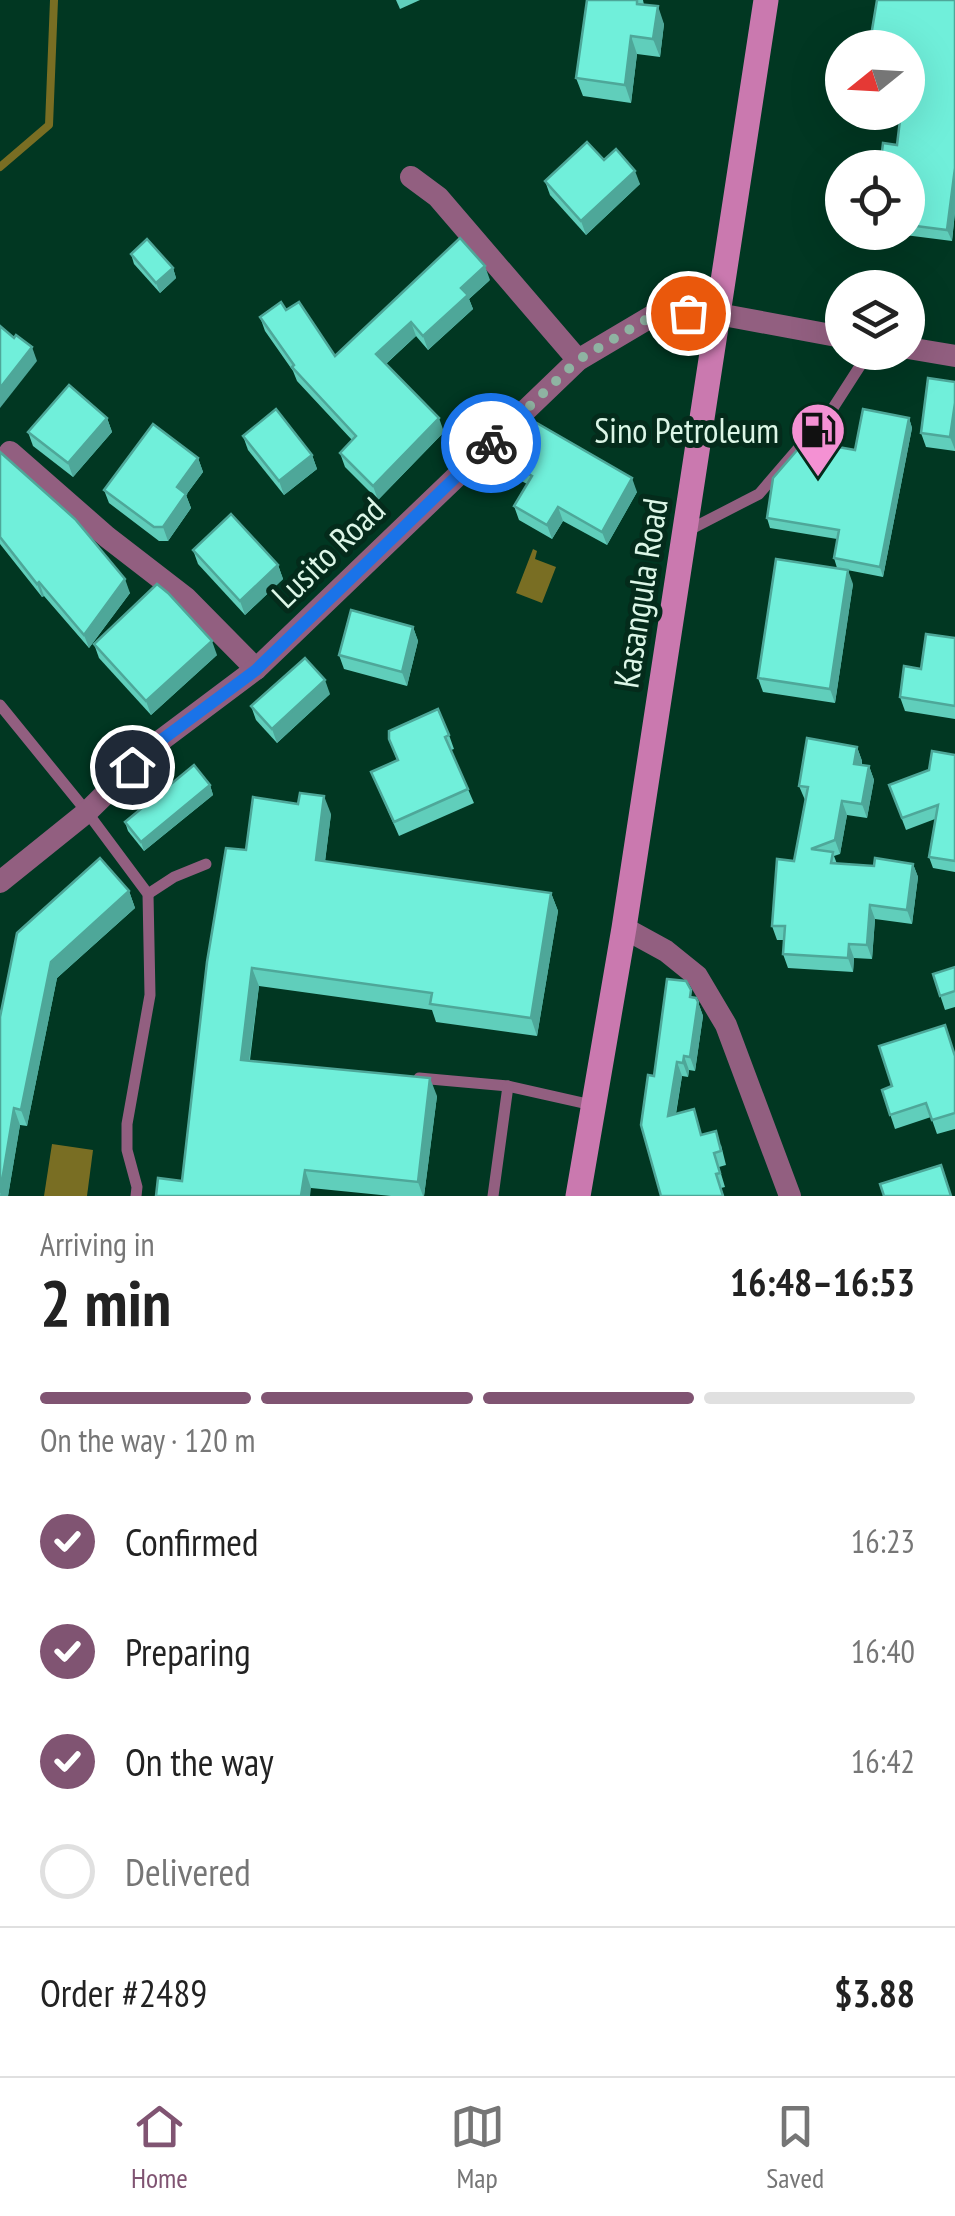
<!DOCTYPE html>
<meta charset="utf-8">
<style>
body{margin:0;font-family:"PT Sans Narrow",sans-serif;background:#f6f6f6;color:#222;height:100vh;display:flex;flex-direction:column;font-size:38px;white-space:nowrap}
*{box-sizing:border-box;margin:0}
p{font-size:32px;color:#767676}
.icon{flex:none;width:55px;height:55px;fill:none;stroke:currentColor;stroke-width:2;stroke-linecap:round;stroke-linejoin:round}
.map{position:relative;height:1196px;overflow:hidden}
.side{display:flex;flex-direction:column;background:#fff;flex:1}
.side>*{flex:none}
.needle{width:65px;rotate:252deg}
.tools{position:absolute;left:825px;top:30px;display:grid;gap:20px}
.tools a{display:grid;place-items:center;width:100px;height:100px;border-radius:50%;background:#fff;box-shadow:0 10px 40px #0002;font-size:50px}
.pin{position:absolute;display:grid;place-items:center;width:85px;height:85px;color:#fff;margin:-42px;border:5px solid #fff;border-radius:50%;box-shadow:0 2px 10px #0007}
.courier{position:absolute;display:grid;place-items:center;width:100px;height:100px;margin:-50px;border:8px solid #1a73e8;border-radius:50%;background:#fff;color:#222;box-shadow:0 2px 12px #0007}
.headline em{font-style:normal;font-weight:800}
.headline div{display:flex;flex-direction:column-reverse}
.headline{display:flex;align-items:center;justify-content:space-between;height:170px;padding:0 40px}
h1{font-size:65px;font-weight:800;line-height:75px}
.bar{display:grid;grid-template-columns:repeat(4,1fr);gap:15px 10px;align-content:center;height:120px;padding:0 40px}
.bar i{height:12px;border-radius:8px;background:#e0e0e0}
.bar .active{background:#805472}
.bar p{grid-column:span 4}
.line{display:flex;align-items:center;gap:25px;padding:0 40px;border-top:2px solid #e0e0e0}
.line div{flex:1}
ol{padding:0 40px;list-style:none}
li{display:flex;align-items:center;gap:30px;height:110px}
li p{margin-inline-start:auto}
li .icon{padding:10px;border-radius:50%;background:#805472;color:#fff;stroke-width:4}
li:last-child{color:#767676}
li i{width:55px;height:55px;border:5px solid #e0e0e0;border-radius:50%}
.menu{display:flex;justify-content:space-around;align-items:center;height:140px;border-top:2px solid #e0e0e0;background:#fff;font-size:28px;color:#767676}
.menu a{display:grid;justify-items:center;gap:5px}
.menu .active{color:#805472}
.map>svg:first-child{display:block}
</style>
<div class="map">
<svg width="955" height="1196" viewBox="0 0 955 1196">
<rect width="100%" height="100%" fill="#013722"/>
<g fill="#796e23">
<path d="M533 549 537 551 535 559 556 567 542 603 516 593Z"/>
<path d="M52 1144 93 1150 87 1196H44Z"/>
</g>
<g fill="none" stroke-linecap="round" stroke-linejoin="round">
<path stroke="#796e23" stroke-width="8" d="M0 167 49 125 54 0"/>
<g stroke="#925f80" stroke-width="11">
<path d="M687 531 759 494 833 408 869 352"/>
<path d="M0 705 87 812 148 894 150 995 127 1124V1150L137 1187 136 1196"/>
<path d="M148 894 174 877 206 864"/>
<path d="M419 1078 508 1086 592 1105"/>
<path d="M493 1196 508 1086"/>
</g>
<g stroke="#925f80" stroke-width="22">
<path d="M411 177 438 197 578 360"/>
<path d="M908 348 955 356"/>
<path d="M10 452 107 537 186 598 256 669"/>
<path d="M0 882 87 812 156 744 256 669 578 360 659 312 718 314 842 337"/>
<path d="M624 928 666 951 697 976 726 1025 790 1196"/>
</g>
<path stroke="#ca79af" stroke-width="25" d="M578 1196 624 928 766 0"/>
</g>
<g fill="#60cebb">
<path d="M396 0H420L400 9Z"/>
<path d="M587 0H643L644 5 664 24 660 57 637 54 631 103 583 96 576 78Z"/>
<path d="M955 0V212L952 241 889 233 908 232V168L897 145 908 112V48Z"/>
<path d="M604 160 640 184 586 235 550 195 545 181Z"/>
<path d="M131 254 173 268 176 278 160 293 134 264Z"/>
<path d="M490 280 469 299 473 309 428 350 416 336 386 364 444 432 378 500 345 467 340 453 352 440 297 381 293 371 265 331 260 317 286 310 335 356Z"/>
<path d="M955 382V451L926 447 921 433Z"/>
<path d="M107 418 112 432 73 477 33 446 28 432Z"/>
<path d="M909 418 912 428 883 577 837 568 834 558 837 539 770 528 767 518 855 450Z"/>
<path d="M243 436 312 455 317 469 284 495 248 450Z"/>
<path d="M0 452 130 593 89 648 44 596 42 597 0 544Z"/>
<path d="M198 458 203 472 186 495 191 508 168 541H159L109 503 104 490Z"/>
<path d="M511 464 637 492 607 545 563 521 552 539 519 520 514 506 527 484 516 478Z"/>
<path d="M193 550 278 565 283 579 245 615 198 564Z"/>
<path d="M853 584 835 703 763 692 758 678Z"/>
<path d="M413 627 418 641 407 686 344 669 339 655Z"/>
<path d="M955 638V719L905 711 900 697 921 669Z"/>
<path d="M94 644 217 655 151 715 99 658Z"/>
<path d="M330 694 277 743 256 720 251 706Z"/>
<path d="M449 735 454 749 451 750 474 803 399 836 371 772 397 760 389 739Z"/>
<path d="M857 747 862 761V765L869 766 874 780 867 818 847 815 840 854 834 856 837 864 874 866 913 864 918 877 912 924 875 919 872 959 854 958 853 972 788 968 783 954 784 940H777L772 926 794 861 805 800 799 786Z"/>
<path d="M955 755V872L933 868 929 857 935 819 906 830 889 785 929 770Z"/>
<path d="M210 785 213 795 144 851 128 831 125 822Z"/>
<path d="M331 814 325 861 551 893 558 911 537 1036 436 1022 432 1010 259 986 250 1060 437 1096 424 1196H391L311 1188 182 1181 246 850Z"/>
<path d="M129 891 135 908 57 978 27 1126 20 1125 8 1196H0V1017Z"/>
<path d="M955 967V1007L945 1010 933 974Z"/>
<path d="M694 998 698 1002 703 1016 695 1071 689 1070 688 1077 682 1076 676 1114 702 1135 721 1145 726 1165 719 1167 725 1187 721 1188 724 1196H661L654 1076Z"/>
<path d="M955 1055V1129L937 1134 931 1117 895 1129 882 1090 892 1086Z"/>
</g>
<g fill="#4ea799">
<path d="M658 6 664 24 660 57 653 39Z"/>
<path d="M631 36 637 54 631 103 625 85Z"/>
<path d="M955 168V212L952 241 947 230Z"/>
<path d="M635 171 640 184 586 235 581 221Z"/>
<path d="M485 266 490 280 469 299 473 309 428 350 423 336 461 288Z"/>
<path d="M173 268 176 278 160 293 156 283Z"/>
<path d="M411 322 416 336 381 368 376 354Z"/>
<path d="M32 347 37 361 0 408V388Z"/>
<path d="M955 403V450L950 437Z"/>
<path d="M107 418 112 432 73 477 68 463Z"/>
<path d="M439 418 444 432 378 500 373 486Z"/>
<path d="M909 418 912 428 883 577 880 567Z"/>
<path d="M312 455 317 469 284 495 279 481Z"/>
<path d="M198 458 203 472 186 495 191 508 168 541 163 527 177 487Z"/>
<path d="M632 478 637 492 607 545 602 532Z"/>
<path d="M558 507 563 521 552 539 547 525Z"/>
<path d="M278 565 283 579 245 615 240 601Z"/>
<path d="M848 570 853 584 835 703 830 689Z"/>
<path d="M125 579 130 593 89 648 84 635Z"/>
<path d="M39 582 44 596 42 597 37 584Z"/>
<path d="M413 627 418 641 407 686 402 672Z"/>
<path d="M212 641 217 655 151 715 146 701Z"/>
<path d="M325 680 330 694 277 743 272 729Z"/>
<path d="M857 747 862 761 859 778 854 764Z"/>
<path d="M869 766 874 780 867 818 862 804Z"/>
<path d="M210 785 213 795 144 851 141 842Z"/>
<path d="M324 796 331 814 323 878 316 860Z"/>
<path d="M842 801 847 815 840 854 835 840Z"/>
<path d="M913 864 918 877 912 924 907 910Z"/>
<path d="M129 891 135 908 57 978 27 1126 21 1110 51 962Z"/>
<path d="M551 893 558 911 537 1036 531 1018Z"/>
<path d="M870 905 875 919 872 959 867 945Z"/>
<path d="M849 944 854 958 853 972 848 958Z"/>
<path d="M252 968 259 986 247 1077 241 1060Z"/>
<path d="M698 1002 703 1016 695 1071 690 1057Z"/>
<path d="M684 1056 689 1070 688 1077 683 1063Z"/>
<path d="M677 1062 682 1076 673 1130 668 1116Z"/>
<path d="M430 1078 437 1096 424 1196H423L418 1182Z"/>
<path d="M14 1108 20 1125 8 1196H0Z"/>
<path d="M305 1170 311 1188 310 1196H301Z"/>
</g>
<g fill="#70efda" stroke="#4ea799" stroke-width="2.5">
<path d="M587 0H637V4L658 6 653 39 631 36 625 85 576 78Z"/>
<path d="M877 0H955V168L947 230 908 225V168H880L883 143 897 145 901 112H908V48H869Z"/>
<path d="M587 142 604 160 616 149 635 171 581 221 545 181Z"/>
<path d="M460 238 485 266 461 288 468 295 423 336 411 322 376 354 439 418 373 486 340 453 356 436 292 367 294 365 260 317 281 302 286 310 299 302 335 356Z"/>
<path d="M147 239 173 268 156 283 131 254Z"/>
<path d="M0 326 14 338 16 335 32 347 0 388Z"/>
<path d="M928 378 955 382V403L950 437 921 433Z"/>
<path d="M69 385 107 418 68 463 28 432Z"/>
<path d="M276 409 312 455 279 481 243 436Z"/>
<path d="M863 409 909 418 880 567 834 558 839 530 767 518 773 478 805 441 855 450Z"/>
<path d="M535 422 632 478 602 532 558 507 547 525 514 506 532 476 511 464Z"/>
<path d="M153 424 198 458 177 487 186 494 163 527H154L104 490Z"/>
<path d="M0 452 75 519 125 579 84 635 39 582 37 584 0 537Z"/>
<path d="M231 514 278 565 240 601 193 550Z"/>
<path d="M776 559 848 570 830 689 758 678Z"/>
<path d="M157 584 168 593 212 641 146 701 94 644Z"/>
<path d="M351 610 413 627 402 672 339 655Z"/>
<path d="M926 634 955 638V706L900 697 904 666 921 669Z"/>
<path d="M305 658 325 680 272 729 251 706Z"/>
<path d="M438 709 449 735 445 737 468 789 394 822 371 772 398 760 389 739V731Z"/>
<path d="M807 738 857 747 854 764 869 766 862 804 842 801 835 840 811 849 833 852 831 863 874 866 875 858 913 864 907 910 870 905 867 945 849 944 848 958 783 954 785 926H772L777 859 794 861 808 787 799 786Z"/>
<path d="M932 751 955 755V861L929 857 938 805 902 818 889 785 929 770Z"/>
<path d="M194 765 210 785 141 842 125 822Z"/>
<path d="M300 793 324 796 316 860 551 893 531 1018 430 1004 432 993 252 968 241 1060 430 1078 418 1182 305 1170 301 1196H156L158 1178 182 1181 207 962 226 848 246 850 253 797 298 804Z"/>
<path d="M100 858 129 891 51 962 21 1110 14 1108 0 1193V1017L17 933Z"/>
<path d="M955 967V991L940 996 933 974Z"/>
<path d="M667 979 686 981 691 990 690 997 696 998 698 1002 690 1057 684 1056 683 1063 677 1062 668 1116 694 1109 701 1135 716 1131 721 1151 714 1153 720 1173 716 1174 723 1196H661L641 1125 648 1075 654 1076Z"/>
<path d="M945 1025 955 1056V1113L932 1120 926 1103 890 1115 882 1090 892 1086 879 1046Z"/>
<path d="M941 1165 951 1196H884L880 1184Z"/>
</g>
<g fill="none" stroke-linecap="round" stroke-linejoin="round">
<path stroke="#8fb3a2" stroke-width="10" stroke-dasharray="0 18" d="M491 443 578 360 659 312 688 313"/>
<path stroke="#1a73e8" stroke-width="12" d="M132 767 156 744 256 670 491 443"/>
</g>
<defs>
<g id="fuel-pin" transform="scale(2.875)"><path d="M0 17L-7.5 6A9.5 9.5 0 1 1 7.5 6Z" fill="#f491d3" stroke="#042b1b"/><path d="M-5.5-6h7V0h2V4h1.3V-2.5L3-4.5l.8-.8L6-3V5H2.5V1h-1V6h-7ZM-4.2-4.7v3.2H.2V-4.7Z" fill="#111"/></g>
</defs>
<g fill-rule="evenodd">
<use href="#fuel-pin" x="818" y="430"/>
</g>
<g text-anchor="middle" dominant-baseline="central" stroke-width="10" stroke-linejoin="round" paint-order="stroke">
<g font-size="35" fill="#dcf6e7" stroke="#042b1b" text-anchor="end">
<text x="779" y="430">Sino Petroleum</text>
</g>
<g font-size="35" fill="#dcf6e7" stroke="#042b1b">
<text transform="translate(328 552) rotate(-44)">Lusito Road</text>
<text transform="translate(640 593) rotate(-81)">Kasangula Road</text>
</g>
</g>
</svg>
<div class="tools">
<a><svg class="needle" viewBox="-14 -14 28 28"><path d="M0-13l5 13h-10z" fill="#e53935"/><path d="M0 13l5-13h-10z" fill="#767676"/></svg></a>
<a><svg class="icon" aria-label="locate" viewBox="0 0 24 24"><circle cx="12" cy="12" r="6"/><path d="M12 2v4M12 18v4M2 12h4M18 12h4"/></svg></a>
<a><svg class="icon" aria-label="layers" viewBox="0 0 24 24"><path d="M12 4l9 5-9 5-9-5zM3 14l9 5 9-5"/></svg></a>
</div>
<div class="pin" style="left:688px;top:313px;background:#ea580c"><svg class="icon" aria-label="bag" viewBox="0 0 24 24"><path d="M5 8h14l-1 12H6zM9 8a3 3 0 0 1 6 0"/></svg></div>
<div class="pin" style="left:132px;top:767px;background:#1f2937"><svg class="icon" aria-label="home" viewBox="0 0 24 24"><path d="M3 11l9-7 9 7M6 9v11h12V9"/></svg></div>
<div class="courier" style="left:491px;top:443px"><svg class="icon" aria-label="bike" viewBox="0 0 24 24"><circle cx="6" cy="16" r="4"/><circle cx="18" cy="16" r="4"/><path d="M6 16l4-8h5l3 8M10 8l3 8H6M13 5h3"/></svg></div>
</div>
<section class="side">
<div class="headline"><div><h1>2 min</h1><p>Arriving in</p></div><em>16:48–16:53</em></div>
<div class="bar"><i class="active"></i><i class="active"></i><i class="active"></i><i></i><p>On the way · 120 m</p></div>
<ol>
<li><svg class="icon" aria-label="check" viewBox="0 0 24 24"><path d="M5 12l5 5 9-10"/></svg>Confirmed<p>16:23</p></li>
<li><svg class="icon" aria-label="check" viewBox="0 0 24 24"><path d="M5 12l5 5 9-10"/></svg>Preparing<p>16:40</p></li>
<li><svg class="icon" aria-label="check" viewBox="0 0 24 24"><path d="M5 12l5 5 9-10"/></svg>On the way<p>16:42</p></li>
<li><i></i>Delivered</li>
</ol>
<div class="line" style="height:130px"><div>Order #2489</div><b>$3.88</b></div>
</section>
<nav class="menu">
<a class="active"><svg class="icon" aria-label="home" viewBox="0 0 24 24"><path d="M3 11l9-7 9 7M6 9v11h12V9"/></svg>Home</a>
<a><svg class="icon" aria-label="map" viewBox="0 0 24 24"><path d="M3 6l6-2 6 2 6-2v14l-6 2-6-2-6 2zM9 4v14M15 6v14"/></svg>Map</a>
<a><svg class="icon" aria-label="saved" viewBox="0 0 24 24"><path d="M7 4h10v16l-5-4-5 4z"/></svg>Saved</a>
</nav>
